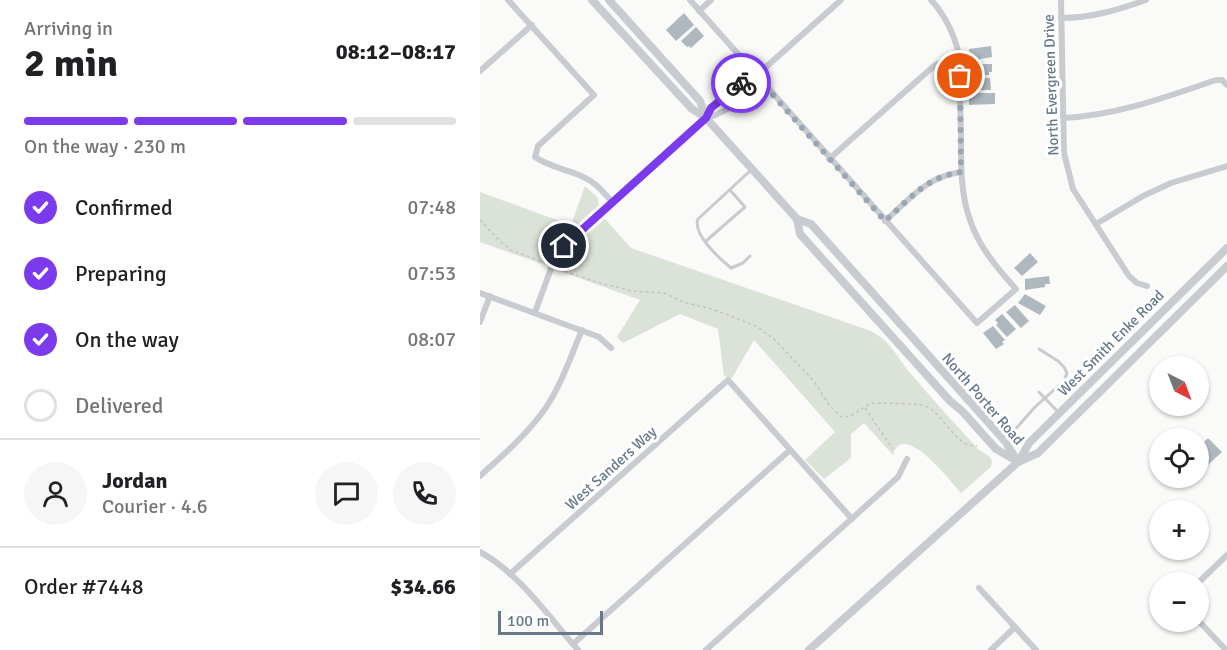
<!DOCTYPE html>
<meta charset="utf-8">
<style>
body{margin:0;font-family:Signika,sans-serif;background:#f6f6f6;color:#202124;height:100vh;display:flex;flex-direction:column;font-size:22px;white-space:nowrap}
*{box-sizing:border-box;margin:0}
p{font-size:20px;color:#757577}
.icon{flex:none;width:33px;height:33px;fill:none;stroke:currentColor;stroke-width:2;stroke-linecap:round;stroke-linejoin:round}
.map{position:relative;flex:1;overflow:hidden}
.panel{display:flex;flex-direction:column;background:#fff;width:480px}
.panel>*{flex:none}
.needle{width:39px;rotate:138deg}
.tools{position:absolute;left:669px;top:356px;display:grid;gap:12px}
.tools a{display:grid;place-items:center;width:60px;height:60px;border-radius:50%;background:#fff;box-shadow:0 2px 4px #0004;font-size:30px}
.scale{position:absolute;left:18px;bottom:15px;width:105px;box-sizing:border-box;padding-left:6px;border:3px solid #67788b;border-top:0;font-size:16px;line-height:21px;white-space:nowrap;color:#67788b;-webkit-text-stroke:4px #fff;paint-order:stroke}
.pin{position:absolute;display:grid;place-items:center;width:51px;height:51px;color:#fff;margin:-26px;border:3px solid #fff;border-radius:50%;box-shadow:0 2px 6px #0007}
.courier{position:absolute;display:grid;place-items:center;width:60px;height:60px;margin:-30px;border:4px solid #7c3aed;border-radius:50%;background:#fff;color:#222;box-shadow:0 2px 8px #0007}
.summary em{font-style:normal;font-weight:700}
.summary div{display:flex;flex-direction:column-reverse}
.summary{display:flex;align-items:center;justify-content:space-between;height:102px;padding:0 24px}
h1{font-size:39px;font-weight:700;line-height:45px}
.bar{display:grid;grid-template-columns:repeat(4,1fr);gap:9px 6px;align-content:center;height:72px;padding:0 24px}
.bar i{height:8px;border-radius:4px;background:#e0e0e0}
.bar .active{background:#7c3aed}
.bar p{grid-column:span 4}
.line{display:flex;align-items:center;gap:15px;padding:0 24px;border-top:2px solid #e0e0e0}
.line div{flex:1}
.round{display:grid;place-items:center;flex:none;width:63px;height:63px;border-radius:32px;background:#f6f6f6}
ol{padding:0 24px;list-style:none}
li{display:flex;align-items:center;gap:18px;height:66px}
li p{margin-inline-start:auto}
li .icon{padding:6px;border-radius:50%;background:#7c3aed;color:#fff;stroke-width:4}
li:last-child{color:#757577}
li i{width:33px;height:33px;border:3px solid #e0e0e0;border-radius:50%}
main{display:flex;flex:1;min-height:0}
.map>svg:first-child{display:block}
</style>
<main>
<section class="panel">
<div class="summary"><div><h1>2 min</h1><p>Arriving in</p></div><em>08:12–08:17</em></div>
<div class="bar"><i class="active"></i><i class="active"></i><i class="active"></i><i></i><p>On the way · 230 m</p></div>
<ol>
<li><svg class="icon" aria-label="check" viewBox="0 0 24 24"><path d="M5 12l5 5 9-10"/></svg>Confirmed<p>07:48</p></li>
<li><svg class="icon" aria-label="check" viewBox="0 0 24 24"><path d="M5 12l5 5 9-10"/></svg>Preparing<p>07:53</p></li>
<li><svg class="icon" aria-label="check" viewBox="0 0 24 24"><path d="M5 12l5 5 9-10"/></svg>On the way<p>08:07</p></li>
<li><i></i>Delivered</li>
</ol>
<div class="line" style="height:108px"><a class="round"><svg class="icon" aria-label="person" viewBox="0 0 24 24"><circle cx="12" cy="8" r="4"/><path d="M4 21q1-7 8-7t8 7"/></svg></a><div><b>Jordan</b><p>Courier · 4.6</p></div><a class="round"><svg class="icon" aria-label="chat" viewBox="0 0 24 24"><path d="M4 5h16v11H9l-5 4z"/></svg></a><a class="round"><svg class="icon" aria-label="phone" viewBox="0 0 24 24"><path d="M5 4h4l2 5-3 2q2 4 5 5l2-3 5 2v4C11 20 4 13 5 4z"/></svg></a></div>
<div class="line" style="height:78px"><div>Order #7448</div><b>$34.66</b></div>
</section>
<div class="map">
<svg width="747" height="650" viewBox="0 0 747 650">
<rect width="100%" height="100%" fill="#fafaf8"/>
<g fill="#dbe2d8">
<path d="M105 186 118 198 119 205 74 245 62 264 0 242V192L91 225Z"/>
<path d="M125 219 151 248 391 331C414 344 416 357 432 375 453 400 476 425 498 449L510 457 512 462 511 467 481 493C472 483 422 418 413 455L384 423 371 434V458L344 479 325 460 355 432 274 340 252 378 244 376 238 329 200 314 143 343 137 337 160 300 77 270 91 248Z"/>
</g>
<g fill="#b0b8bf">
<path d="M204 13 214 25 196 41 186 30Z"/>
<path d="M216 27 224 36 211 48 209 46 207 47 201 41Z"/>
<path d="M511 46 512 57 490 61 489 49Z"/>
<path d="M491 64H512V72H509V75H491Z"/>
<path d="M510 78 511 90H490V79Z"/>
<path d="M489 93H515V104L489 105Z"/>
<path d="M550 253 558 262 542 276 534 268Z"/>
<path d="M569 276 570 284H565V287L545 290V279Z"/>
<path d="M545 294 566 306 560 315 538 303Z"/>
<path d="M535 305 549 321 541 328 526 312Z"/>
<path d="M522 314 536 329 527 337 516 325 518 323 515 320Z"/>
<path d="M513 326 525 340 522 342 524 344 516 349 503 333Z"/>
<path d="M728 438 742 452 718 474V448Z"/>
</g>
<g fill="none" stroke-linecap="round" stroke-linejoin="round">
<g stroke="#c1c4c6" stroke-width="1.5" stroke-dasharray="3 3" stroke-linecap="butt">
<path d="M0 220 20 241 31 250 66 263"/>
<path d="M79 269 116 282 152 291 184 293 203 302 232 309 276 326 294 339 333 380 349 405 361 417C375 417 379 409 390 404 395 402 436 404 442 405 464 410 473 448 497 446"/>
<path d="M385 408 413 449"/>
</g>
<g stroke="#c8cbd0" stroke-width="3">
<path d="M226 241 265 207 250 190"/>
<path d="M270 256 263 263 251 268C240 259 212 234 218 219L271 170"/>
<path d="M559 392 578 412"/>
<path d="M525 441 555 407 584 381 587 373 584 367 578 361 559 349"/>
</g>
<g stroke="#c8cbd0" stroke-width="6">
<path d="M28 0 114 95 58 146 55 157C73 170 99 170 116 185 122 190 127 197 133 202"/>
<path d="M210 0 497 323 536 289C517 268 499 247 490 220 480 192 481 162 481 133 480 107 480 81 479 55 474 34 466 16 451 0"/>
<path d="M581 0 584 153 593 189 649 276 657 283 667 286"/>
<path d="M219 11 231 0"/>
<path d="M581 18C611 18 638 10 666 0"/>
<path d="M0 71 52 25"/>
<path d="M226 118C239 115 249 108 260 100 264 90 273 87 276 76"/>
<path d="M583 118C635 116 686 97 736 80H742L747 85"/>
<path d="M349 159 455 65 479 55"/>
<path d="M405 221C431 198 446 177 481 172"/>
<path d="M616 224 663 196 691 183 747 166"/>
<path d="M0 293 119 337 131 348"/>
<path d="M55 312 72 266 85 246 226 118C233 104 261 77 276 76L361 0"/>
<path d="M0 322 10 296"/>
<path d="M0 476C22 456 44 437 62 413 80 389 90 358 102 330"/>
<path d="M0 552C39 573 69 617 98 650"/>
<path d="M30 574 248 380 372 519"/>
<path d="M718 583 747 555"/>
<path d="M499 588 556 650"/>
<path d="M718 620 746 650"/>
<path d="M93 644 310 450"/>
<path d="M226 650 418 477 427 459"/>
<path d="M511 650 535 627"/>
</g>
<g stroke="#c8cbd0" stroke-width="8">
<path d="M112 0 212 109 226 118 317 219 331 224 525 441 538 462"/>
<path d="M129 0 220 101 226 118"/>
<path d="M317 219 320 234 470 401 483 412 516 449 537 461"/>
<path d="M539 461 549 443 747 248"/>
<path d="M329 650 538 462 558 453 747 266"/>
</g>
</g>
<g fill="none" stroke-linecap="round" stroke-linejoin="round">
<path stroke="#9aa6b1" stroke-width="6" stroke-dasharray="0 10.8" d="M261 83 268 77 276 76 405 221C431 198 446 177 481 172L480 76"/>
<path stroke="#7c3aed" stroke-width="8" d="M84 246 226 118 231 108 261 83"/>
</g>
<g text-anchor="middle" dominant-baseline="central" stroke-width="6" stroke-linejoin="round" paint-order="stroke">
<g font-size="15" fill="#67788b" stroke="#fff">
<text transform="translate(571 85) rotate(-92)">North Evergreen Drive</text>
<text transform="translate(631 343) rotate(-45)">West Smith Enke Road</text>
<text transform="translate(503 399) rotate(49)">North Porter Road</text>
<text transform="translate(131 468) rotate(-42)">West Sanders Way</text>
</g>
</g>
</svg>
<div class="tools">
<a><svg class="needle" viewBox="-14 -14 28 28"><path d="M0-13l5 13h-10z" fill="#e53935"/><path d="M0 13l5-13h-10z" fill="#757577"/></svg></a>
<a><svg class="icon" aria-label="locate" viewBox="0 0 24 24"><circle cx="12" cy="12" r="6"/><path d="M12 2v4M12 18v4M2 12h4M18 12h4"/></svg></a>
<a>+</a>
<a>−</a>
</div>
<div class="scale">100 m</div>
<div class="pin" style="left:480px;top:76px;background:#ea580c"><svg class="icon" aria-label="bag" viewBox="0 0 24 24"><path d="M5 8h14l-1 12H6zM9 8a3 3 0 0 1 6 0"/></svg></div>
<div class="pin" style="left:84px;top:246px;background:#1f2937"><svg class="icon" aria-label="home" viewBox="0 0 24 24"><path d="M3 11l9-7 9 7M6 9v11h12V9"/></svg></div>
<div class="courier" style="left:261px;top:83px"><svg class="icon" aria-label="bike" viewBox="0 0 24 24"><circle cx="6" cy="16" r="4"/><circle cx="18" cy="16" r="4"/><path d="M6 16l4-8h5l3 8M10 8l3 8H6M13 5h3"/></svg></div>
</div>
</main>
